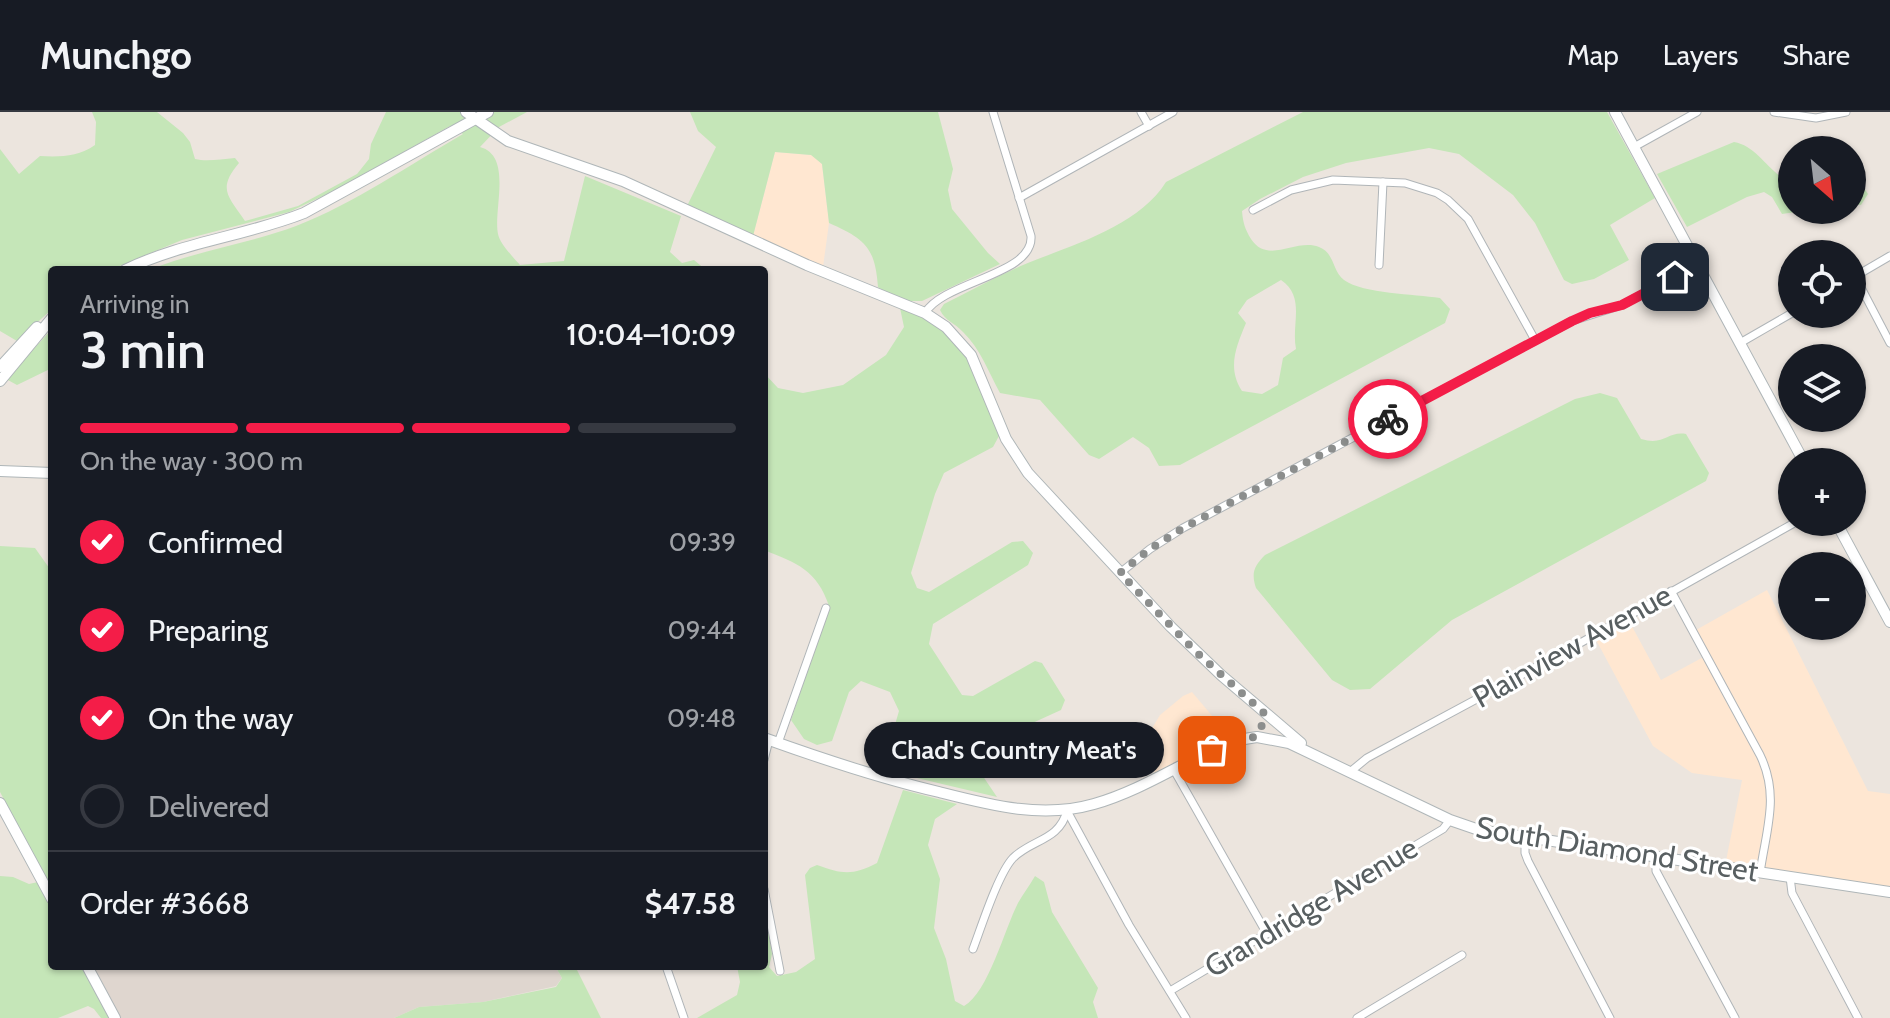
<!DOCTYPE html>
<meta charset="utf-8">
<style>
body{margin:0;font-family:Cabin,sans-serif;background:#242831;color:#f1f3f6;height:100vh;display:flex;flex-direction:column;font-size:30px;white-space:nowrap}
*{box-sizing:border-box;margin:0}
p{font-size:26px;color:#9ea1a6}
.icon{flex:none;width:44px;height:44px;fill:none;stroke:currentColor;stroke-width:2;stroke-linecap:round;stroke-linejoin:round}
.map{position:relative;flex:1;overflow:hidden}
.panel{position:absolute;left:48px;top:154px;width:720px;height:704px;display:flex;flex-direction:column;background:#171b24;border-radius:8px;box-shadow:0 2px 6px #0004}
.panel>*{flex:none}
.needle{width:52px;rotate:152deg}
.tools{position:absolute;left:1778px;top:24px;display:grid;gap:16px}
.tools a{display:grid;place-items:center;width:88px;height:88px;border-radius:50%;background:#171b24;box-shadow:0 2px 6px #0004;font-size:40px}
.pin{position:absolute;display:grid;place-items:center;width:68px;height:68px;color:#fff;margin:-34px;border-radius:16px;box-shadow:0 4px 12px #0006}
.courier{position:absolute;display:grid;place-items:center;width:80px;height:80px;margin:-40px;border:6px solid #f41d48;border-radius:50%;background:#fff;color:#222;box-shadow:0 2px 10px #0007}
.bubble{position:absolute;height:56px;border-radius:28px;background:#171b24;box-shadow:0 2px 6px #0004;font-size:26px;font-weight:600;line-height:56px;text-align:center}
.head em{font-style:normal;font-weight:600}
.head div{display:flex;flex-direction:column-reverse}
.head{display:flex;align-items:center;justify-content:space-between;height:136px;padding:0 32px}
h1{font-size:52px;font-weight:600;line-height:60px}
.bar{display:grid;grid-template-columns:repeat(4,1fr);gap:12px 8px;align-content:center;height:96px;padding:0 32px}
.bar i{height:10px;border-radius:6px;background:#363941}
.bar .on{background:#f41d48}
.bar p{grid-column:span 4}
.line{display:flex;align-items:center;gap:20px;padding:0 32px;border-top:2px solid #363941}
.line div{flex:1}
ol{padding:0 32px;list-style:none}
li{display:flex;align-items:center;gap:24px;height:88px}
li p{margin-inline-start:auto}
li .icon{padding:8px;border-radius:50%;background:#f41d48;color:#fff;stroke-width:4}
li:last-child{color:#9ea1a6}
li i{width:44px;height:44px;border:4px solid #363941;border-radius:50%}
header{display:flex;align-items:center;gap:48px;box-sizing:border-box;height:112px;padding:0 40px;background:#171b24;border-bottom:2px solid #363941}
header strong{font-size:38px}
nav{display:flex;gap:44px;margin-inline-start:auto;font-size:28px}
.map>svg:first-child{display:block}
</style>
<header>
<strong>Munchgo</strong>
<nav><a>Map</a><a>Layers</a><a>Share</a></nav>
</header>
<div class="map">
<svg width="1890" height="906" viewBox="0 0 1890 906">
<rect width="100%" height="100%" fill="#ece5de"/>
<g fill="#ffe7d1">
<path d="M775 40 812 43 822 52 829 111 823 155 753 124Z"/>
<path d="M1767 478 1868 679 1890 682V785L1724 759 1742 668 1692 661 1653 634 1595 526 1628 507 1661 568 1709 542 1696 518Z"/>
<path d="M1192 580 1230 625 1155 663 1148 623 1160 603 1183 584Z"/>
</g>
<path fill="#dfd6cf" d="M93 854H555L562 866 556 874 483 890 419 895 394 906H121Z"/>
<g fill="#c5e6b8" fill-rule="evenodd">
<path d="M92 0H157L183 21 190 30 195 47C207 50 221 47 235 46L239 51C217 77 228 84 245 109L298 94 357 62 369 47 371 32 386 0H527L499 15 480 35C513 44 493 98 498 122 500 132 513 145 520 153L564 149 585 64 681 104 670 140 682 151 694 148 706 158H149C196 139 248 132 296 114 355 91 409 53 463 22L450 14 338 77 289 100 182 128 110 158H52V197L17 229 0 219V37L19 62 40 44C59 45 78 45 95 33L96 10Z"/>
<path d="M690 0H938L953 57 948 78 952 97 988 141 1000 152 922 189H899L878 175C875 135 865 127 829 111L822 52 811 43 775 40 753 124 687 94 716 35 698 19Z"/>
<path d="M1303 0H1607L1655 86 1610 113 1629 148 1594 167 1572 172 1564 168 1535 111 1513 83 1459 42 1429 36 1346 51 1303 65 1260 87 1242 99C1243 111 1245 117 1251 127 1268 153 1296 126 1319 135 1335 141 1332 159 1344 168 1364 182 1414 182 1440 186L1450 197 1445 211 1180 353 1159 354 1149 336 1133 325 1099 347 1089 343 1040 288 1000 281C989 261 980 236 963 220 955 211 945 209 940 198L944 192C970 179 996 165 1023 153 1069 134 1138 115 1166 70ZM1281 168C1306 185 1291 212 1296 237L1283 246 1278 273 1262 282 1242 279C1227 256 1236 235 1246 211L1238 201 1247 188Z"/>
<path d="M1734 30C1758 34 1769 62 1792 71V98H1810L1782 102 1772 85 1764 80 1747 85 1687 115 1657 62Z"/>
<path d="M1852 73H1862L1868 82 1861 93 1852 92Z"/>
<path d="M900 196C969 221 976 261 999 324L993 335 944 361 935 382 911 461 917 476 929 480 1012 430 1023 429 1033 441 1028 453 933 512 929 532 962 583 973 584 1035 549 1042 551 1065 588 1061 598 973 638 970 645 997 685 900 662 889 657 887 640 899 599 890 580 861 569 849 580 832 629 817 633 804 627 791 608 829 494C817 458 797 451 764 438V261L778 276 803 281 843 273 886 243 904 215Z"/>
<path d="M52 217V256L17 273 6 267Z"/>
<path d="M1600 281 1617 286 1641 327C1665 334 1667 319 1686 322L1709 361 1706 369 1452 508 1370 577 1350 578 1332 568 1256 476C1251 461 1254 454 1265 443L1575 287Z"/>
<path d="M0 434 35 436 52 460V767L48 769 0 680Z"/>
<path d="M903 678 957 692 935 707 928 733 940 767 934 816 946 847 955 889 964 894C988 881 1005 816 1018 791 1023 782 1030 773 1035 764L1044 770 1052 800 1098 876 1093 890 1098 906H697L737 883 740 870 737 854H764V791L772 842 769 855 777 864 796 860 815 847 805 763 810 756 817 753C842 762 852 764 877 751Z"/>
<path d="M0 764 13 765 29 772 38 770 52 796V854H83L110 906H101L94 897 88 894 58 906H0Z"/>
<path d="M555 854H575L601 906H394L419 895 483 890 556 875 562 866Z"/>
</g>
<g fill="none" stroke-linecap="round" stroke-linejoin="round">
<g stroke="#b0b5b8" stroke-width="9">
<g id="street">
<path d="M1141 0 1149 14"/>
<path d="M1774 0 1816 6 1846 0"/>
<path d="M1634 35 1697 0"/>
<path d="M1019 86 1173 0"/>
<path d="M1253 98 1291 78 1333 68 1405 71 1437 81 1448 88 1468 107 1535 228"/>
<path d="M1379 153 1383 70"/>
<path d="M1855 164 1890 231"/>
<path d="M1854 165 1890 144"/>
<path d="M925 201C944 169 1034 163 1031 124L993 0"/>
<path d="M1740 231 1792 201"/>
<path d="M1120 461 1150 437 1183 416 1572 209 1622 193 1697 153"/>
<path d="M1671 479 1760 643C1780 684 1766 718 1760 761"/>
<path d="M778 631 826 496"/>
<path d="M764 648 769 628"/>
<path d="M1174 658 1267 822"/>
<path d="M1350 660 1367 646 1566 539 1796 410"/>
<path d="M1067 699 1129 813 1186 906"/>
<path d="M1525 726V741L1528 749 1610 906"/>
<path d="M1656 745V759L1735 906"/>
<path d="M1790 765 1792 781 1858 906"/>
<path d="M764 777 780 859"/>
<path d="M973 837C981 816 998 762 1013 746 1032 727 1059 729 1067 699"/>
<path d="M666 854 684 906"/>
<path d="M1170 879 1443 717 1450 708"/>
<path d="M1357 906 1462 843"/>
</g>
</g>
<g stroke="#afb6b8" stroke-width="12">
<g id="secondary">
<path d="M466 0 508 29 623 69 807 153 925 201 946 215 971 243 1006 327 1028 361 1171 515 1221 563 1301 631"/>
<path d="M1615 0 1804 350"/>
<path d="M125 158C182 130 246 124 304 101L488 0"/>
<path d="M0 255 37 215"/>
<path d="M0 269 52 206"/>
<path d="M0 359 52 361"/>
<path d="M1836 410 1890 510"/>
<path d="M764 626C822 647 879 666 939 680 990 693 1042 707 1094 692 1143 678 1186 648 1232 629L1257 625 1289 631 1450 708 1479 718 1890 780"/>
<path d="M0 691 52 787"/>
<path d="M87 854 115 906"/>
</g>
</g>
<use href="#street" stroke="#fff" stroke-width="7"/>
<use href="#secondary" stroke="#fff" stroke-width="10"/>
</g>
<g fill="none" stroke-linecap="round" stroke-linejoin="round">
<path stroke="#8c8e8d" stroke-width="8" stroke-dasharray="0 14.4" d="M1212 638 1232 629 1254 625 1263 612 1264 601 1194 538 1120 461 1150 437 1183 416 1388 307"/>
<path stroke="#f41d48" stroke-width="10" d="M1388 307 1572 209 1590 201 1622 193 1675 165"/>
</g>
<g text-anchor="middle" dominant-baseline="central" stroke-width="6" stroke-linejoin="round" paint-order="stroke">
<g font-size="30" fill="#585f61" stroke="#fff">
<text transform="translate(1572 534) rotate(-29)">Plainview Avenue</text>
<text transform="translate(1617 737) rotate(9)">South Diamond Street</text>
<text transform="translate(1311 795) rotate(-31)">Grandridge Avenue</text>
</g>
</g>
</svg>
<div class="tools">
<a><svg class="needle" viewBox="-14 -14 28 28"><path d="M0-13l5 13h-10z" fill="#e53935"/><path d="M0 13l5-13h-10z" fill="#9ea1a6"/></svg></a>
<a><svg class="icon" aria-label="locate" viewBox="0 0 24 24"><circle cx="12" cy="12" r="6"/><path d="M12 2v4M12 18v4M2 12h4M18 12h4"/></svg></a>
<a><svg class="icon" aria-label="layers" viewBox="0 0 24 24"><path d="M12 4l9 5-9 5-9-5zM3 14l9 5 9-5"/></svg></a>
<a>+</a>
<a>−</a>
</div>
<div class="pin" style="left:1212px;top:638px;background:#ea580c"><svg class="icon" aria-label="bag" viewBox="0 0 24 24"><path d="M5 8h14l-1 12H6zM9 8a3 3 0 0 1 6 0"/></svg></div>
<div class="pin" style="left:1675px;top:165px;background:#1f2937"><svg class="icon" aria-label="home" viewBox="0 0 24 24"><path d="M3 11l9-7 9 7M6 9v11h12V9"/></svg></div>
<div class="courier" style="left:1388px;top:307px"><svg class="icon" aria-label="bike" viewBox="0 0 24 24"><circle cx="6" cy="16" r="4"/><circle cx="18" cy="16" r="4"/><path d="M6 16l4-8h5l3 8M10 8l3 8H6M13 5h3"/></svg></div>
<div class="bubble" style="left:864px;top:610px;width:300px">Chad's Country Meat's</div>
<section class="panel">
<div class="head"><div><h1>3 min</h1><p>Arriving in</p></div><em>10:04–10:09</em></div>
<div class="bar"><i class="on"></i><i class="on"></i><i class="on"></i><i></i><p>On the way · 300 m</p></div>
<ol>
<li><svg class="icon" aria-label="check" viewBox="0 0 24 24"><path d="M5 12l5 5 9-10"/></svg>Confirmed<p>09:39</p></li>
<li><svg class="icon" aria-label="check" viewBox="0 0 24 24"><path d="M5 12l5 5 9-10"/></svg>Preparing<p>09:44</p></li>
<li><svg class="icon" aria-label="check" viewBox="0 0 24 24"><path d="M5 12l5 5 9-10"/></svg>On the way<p>09:48</p></li>
<li><i></i>Delivered</li>
</ol>
<div class="line" style="height:104px"><div>Order #3668</div><b>$47.58</b></div>
</section>
</div>
